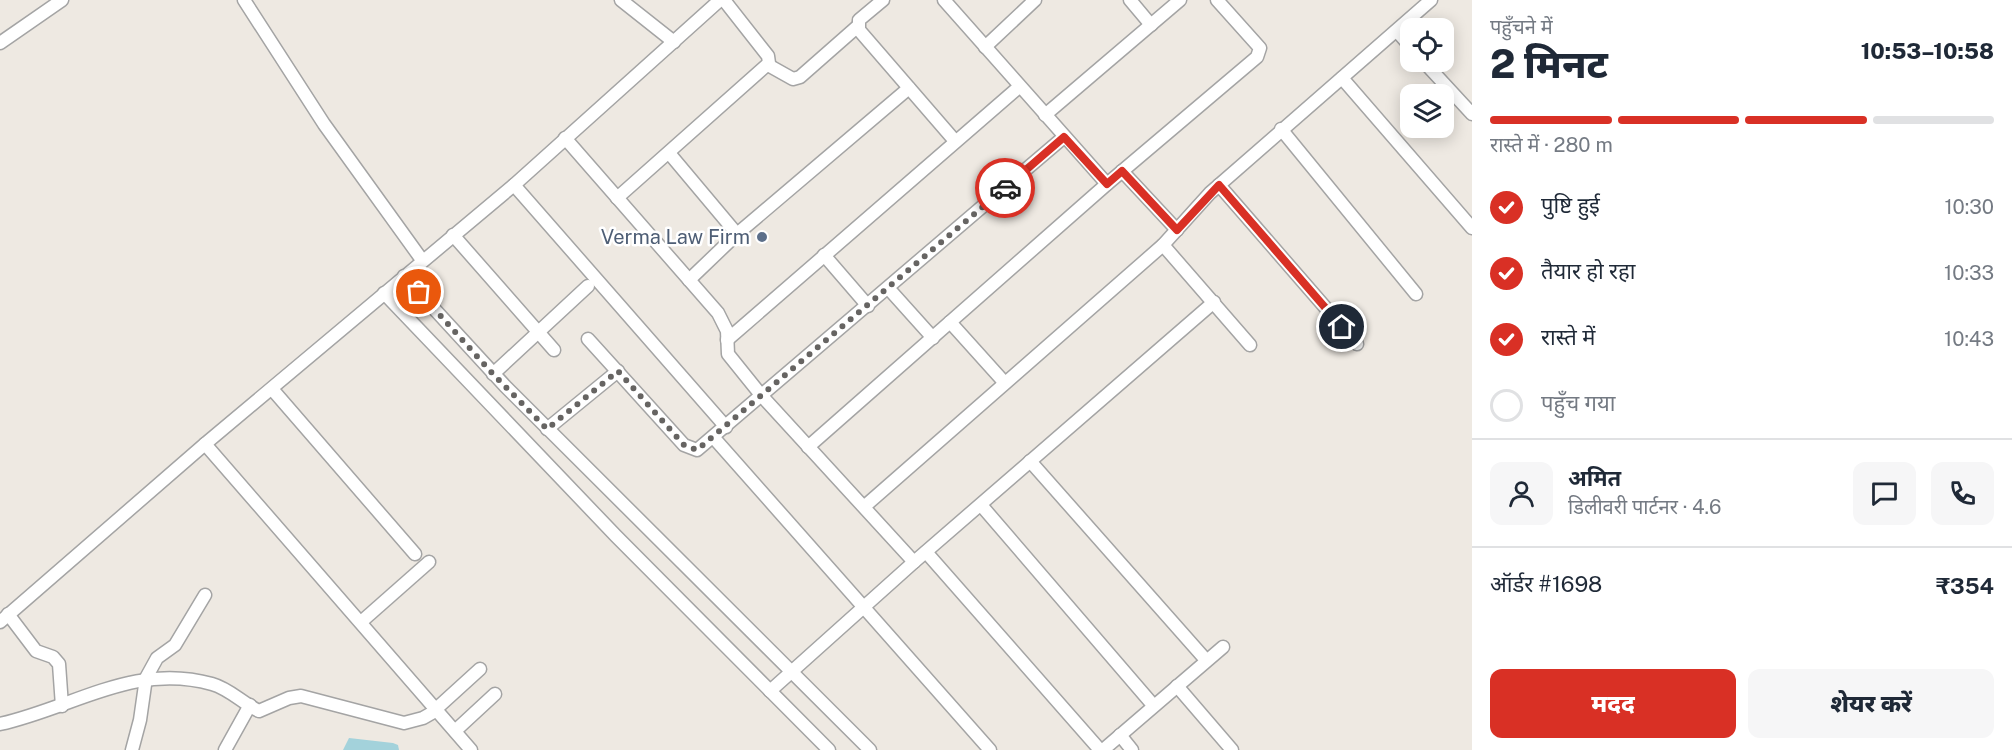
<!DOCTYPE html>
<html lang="hi">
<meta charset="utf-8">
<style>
body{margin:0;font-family:"Public Sans","Noto Sans Devanagari",sans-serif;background:#f6f6f7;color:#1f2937;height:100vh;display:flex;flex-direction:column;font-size:22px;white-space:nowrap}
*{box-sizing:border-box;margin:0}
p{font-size:20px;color:#747a83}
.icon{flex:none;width:33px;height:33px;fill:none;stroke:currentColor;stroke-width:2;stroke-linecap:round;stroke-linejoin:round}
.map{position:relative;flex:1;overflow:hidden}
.panel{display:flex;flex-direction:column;background:#fff;width:540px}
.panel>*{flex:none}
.buttons{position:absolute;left:1400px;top:18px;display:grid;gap:12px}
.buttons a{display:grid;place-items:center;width:54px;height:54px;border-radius:12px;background:#fff;box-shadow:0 3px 15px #0003;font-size:30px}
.pin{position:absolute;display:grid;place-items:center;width:51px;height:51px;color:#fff;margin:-26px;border:3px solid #fff;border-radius:50%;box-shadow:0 2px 6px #0007}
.courier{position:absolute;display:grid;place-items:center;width:60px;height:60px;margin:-30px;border:4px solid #d93025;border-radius:50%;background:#fff;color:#222;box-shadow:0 2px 8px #0007}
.summary em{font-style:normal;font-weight:800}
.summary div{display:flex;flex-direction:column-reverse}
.summary{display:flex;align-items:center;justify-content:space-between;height:102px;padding:0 18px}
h1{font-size:39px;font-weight:800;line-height:45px}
.bar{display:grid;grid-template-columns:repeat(4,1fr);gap:9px 6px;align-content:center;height:72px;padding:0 18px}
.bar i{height:8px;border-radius:4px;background:#e0e1e3}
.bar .selected{background:#d93025}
.bar p{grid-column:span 4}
.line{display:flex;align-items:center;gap:15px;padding:0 18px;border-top:2px solid #e0e1e3}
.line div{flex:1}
.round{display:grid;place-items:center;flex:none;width:63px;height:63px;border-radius:12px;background:#f6f6f7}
ol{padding:0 18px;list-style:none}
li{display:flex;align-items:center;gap:18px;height:66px}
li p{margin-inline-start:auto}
li .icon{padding:6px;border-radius:50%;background:#d93025;color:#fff;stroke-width:4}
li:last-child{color:#747a83}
li i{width:33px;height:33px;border:3px solid #e0e1e3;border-radius:50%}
.action{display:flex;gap:12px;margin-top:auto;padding:12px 18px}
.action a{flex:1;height:69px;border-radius:12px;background:#d93025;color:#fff;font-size:24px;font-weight:800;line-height:69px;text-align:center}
.action a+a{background:#f6f6f7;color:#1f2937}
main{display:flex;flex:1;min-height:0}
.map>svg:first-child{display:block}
</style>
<main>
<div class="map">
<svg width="1472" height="750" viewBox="0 0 1472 750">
<rect width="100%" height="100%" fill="#eee9e2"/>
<path fill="#a3d2db" d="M349 738 393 743 398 745 399 750H343Z"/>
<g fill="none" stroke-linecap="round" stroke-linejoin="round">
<g stroke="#a4a4a4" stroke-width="15">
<g id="minor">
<path d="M244 0 324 124 422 260"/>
<path d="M621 0 674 42"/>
<path d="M883 0 859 20V30L955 141"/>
<path d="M944 0 1107 184"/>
<path d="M1130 0 1151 25"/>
<path d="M1397 31 1410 46"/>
<path d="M0 43 62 0"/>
<path d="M985 47 1035 0"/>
<path d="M1424 62 1472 114"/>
<path d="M768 65 793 79 800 77 858 26"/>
<path d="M1342 78 1472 228"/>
<path d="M1045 115 1180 0"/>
<path d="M1281 129 1416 294"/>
<path d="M565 138 718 313 727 331 728 354 761 395 914 562"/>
<path d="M669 153 737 234"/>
<path d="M1122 171 1177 230"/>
<path d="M514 185 726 427"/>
<path d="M1219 185 1357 344"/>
<path d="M617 198 769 63 768 56 724 0"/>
<path d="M453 235 554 350"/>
<path d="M1163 245 1250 345"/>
<path d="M824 255 868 306"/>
<path d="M404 276 505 386 870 750"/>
<path d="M689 280 737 234 909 88"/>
<path d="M889 289 933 338"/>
<path d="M384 293 616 536 829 750"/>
<path d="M950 322 1004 382"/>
<path d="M588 339 684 445 697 450 1064 137"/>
<path d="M727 340 1019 87"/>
<path d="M493 374 588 286"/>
<path d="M272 389 415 554"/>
<path d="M547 429 618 371"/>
<path d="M714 438 990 750"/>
<path d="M205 444 471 750"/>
<path d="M808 447 1107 184 1257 57 1260 48 1217 0"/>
<path d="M1030 461 1206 660"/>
<path d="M981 505 1153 705"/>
<path d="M865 506 1163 245 1210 193 1431 0"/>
<path d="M926 552 1100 750"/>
<path d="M8 614 36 651 53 657 59 664 62 706"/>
<path d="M0 622 205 444 514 185 720 0"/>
<path d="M361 622 429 562"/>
<path d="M1177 686 1232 750"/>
<path d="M770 691 914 562 1214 302"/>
<path d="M436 709 480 669"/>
<path d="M0 724C73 708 134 662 212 684 230 689 242 703 259 711L289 698 301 696 404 723 423 718 437 710"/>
<path d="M455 731 495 694"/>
<path d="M1120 735 1132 750"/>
<path d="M132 750 140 720 146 678 157 658 175 645 205 595"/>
<path d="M225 750 250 705"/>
<path d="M1103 750 1223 647"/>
</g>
</g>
<use href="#minor" stroke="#fff" stroke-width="12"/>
</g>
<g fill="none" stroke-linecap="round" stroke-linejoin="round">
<path stroke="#666462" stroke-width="6" stroke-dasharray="0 10.8" d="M419 292 493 374 547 429 618 371 684 445 697 450 1005 188"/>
<path stroke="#d93025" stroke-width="8" d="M1005 188 1064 137 1107 184 1122 171 1177 230 1219 185 1342 327"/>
</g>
<circle fill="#5c6f8a" stroke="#fff" stroke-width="2" cx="762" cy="237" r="6"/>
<g text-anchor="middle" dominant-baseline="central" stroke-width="5" stroke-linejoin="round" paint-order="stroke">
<g font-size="20" fill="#4e5e75" stroke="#fff" text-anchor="end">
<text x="750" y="237">Verma Law Firm</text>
</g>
</g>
</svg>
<div class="buttons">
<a><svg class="icon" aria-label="locate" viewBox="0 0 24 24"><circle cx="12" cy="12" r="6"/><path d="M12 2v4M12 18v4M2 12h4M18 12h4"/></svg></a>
<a><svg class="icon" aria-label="layers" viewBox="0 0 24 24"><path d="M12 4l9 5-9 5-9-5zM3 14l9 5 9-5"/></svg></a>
</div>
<div class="pin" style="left:419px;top:292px;background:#ea580c"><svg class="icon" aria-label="bag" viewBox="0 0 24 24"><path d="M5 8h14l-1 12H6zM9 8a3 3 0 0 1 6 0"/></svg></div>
<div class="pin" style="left:1342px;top:327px;background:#1f2937"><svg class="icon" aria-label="home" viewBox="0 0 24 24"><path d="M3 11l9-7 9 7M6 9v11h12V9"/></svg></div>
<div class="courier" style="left:1005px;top:188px"><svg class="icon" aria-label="car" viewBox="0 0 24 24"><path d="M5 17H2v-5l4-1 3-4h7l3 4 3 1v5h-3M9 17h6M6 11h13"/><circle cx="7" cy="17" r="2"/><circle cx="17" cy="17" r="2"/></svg></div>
</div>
<section class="panel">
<div class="summary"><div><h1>2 मिनट</h1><p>पहुँचने में</p></div><em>10:53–10:58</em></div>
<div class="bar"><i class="selected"></i><i class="selected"></i><i class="selected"></i><i></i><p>रास्ते में · 280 m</p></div>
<ol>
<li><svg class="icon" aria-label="check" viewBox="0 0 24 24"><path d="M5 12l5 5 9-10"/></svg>पुष्टि हुई<p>10:30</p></li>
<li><svg class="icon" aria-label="check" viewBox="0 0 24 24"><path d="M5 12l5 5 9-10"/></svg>तैयार हो रहा<p>10:33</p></li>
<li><svg class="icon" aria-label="check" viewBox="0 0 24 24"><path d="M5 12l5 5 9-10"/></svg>रास्ते में<p>10:43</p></li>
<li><i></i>पहुँच गया</li>
</ol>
<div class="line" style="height:108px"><a class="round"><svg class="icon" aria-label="person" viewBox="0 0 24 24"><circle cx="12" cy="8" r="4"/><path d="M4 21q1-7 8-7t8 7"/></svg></a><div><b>अमित</b><p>डिलीवरी पार्टनर · 4.6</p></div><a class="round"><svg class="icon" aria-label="chat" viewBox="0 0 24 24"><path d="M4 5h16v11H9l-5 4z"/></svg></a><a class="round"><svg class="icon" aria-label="phone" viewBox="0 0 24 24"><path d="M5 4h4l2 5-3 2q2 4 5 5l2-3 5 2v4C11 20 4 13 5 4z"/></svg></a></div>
<div class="line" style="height:78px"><div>ऑर्डर #1698</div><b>₹354</b></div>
<div class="action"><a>मदद</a><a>शेयर करें</a></div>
</section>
</main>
